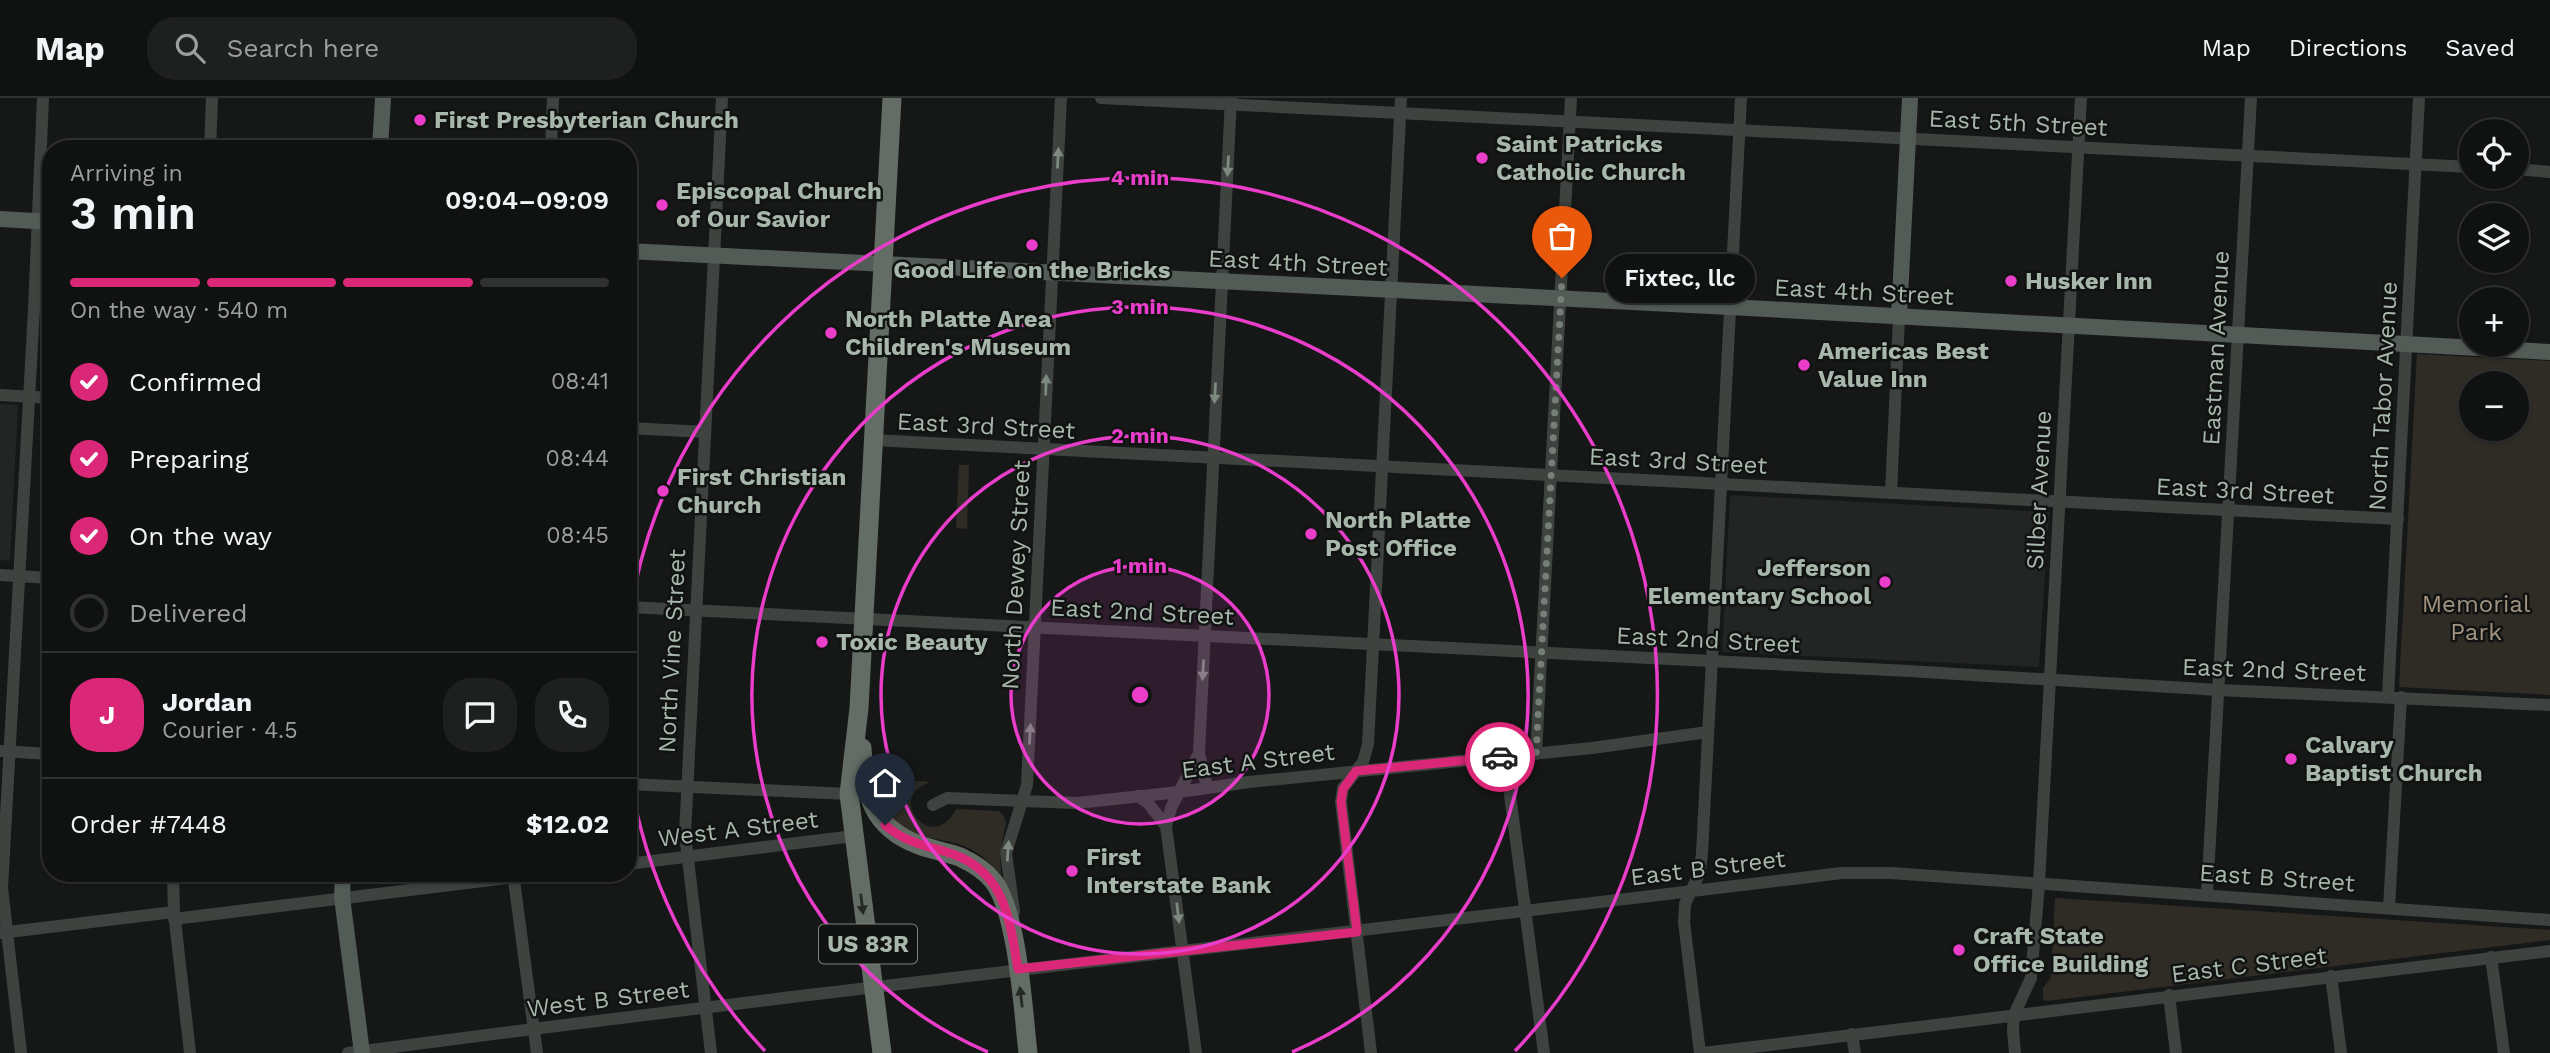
<!DOCTYPE html>
<meta charset="utf-8">
<style>
body{margin:0;font-family:"Work Sans",sans-serif;background:#1e201f;color:#f1f3f6;height:100vh;display:flex;flex-direction:column;font-size:26px;white-space:nowrap}
*{box-sizing:border-box;margin:0}
p{font-size:23px;color:#9c9e9f}
.icon{flex:none;width:38px;height:38px;fill:none;stroke:currentColor;stroke-width:2;stroke-linecap:round;stroke-linejoin:round}
.map{position:relative;flex:1;overflow:hidden}
.side{position:absolute;left:42px;top:42px;width:595px;height:742px;display:flex;flex-direction:column;background:#101211;border-radius:28px;box-shadow:0 2px 5px #0004,0 0 0 2px #303231}
.side>*{flex:none}
.controls{position:absolute;left:2459px;top:21px;display:grid;gap:14px}
.controls a{display:grid;place-items:center;width:70px;height:70px;border-radius:50%;background:#101211;box-shadow:0 2px 5px #0004,0 0 0 2px #303231;font-size:35px}
.pin{position:absolute;display:grid;place-items:center;width:60px;height:60px;color:#fff;margin:-72px -30px;border-radius:50% 50% 50% 0;rotate:-45deg;box-shadow:0 0 7px #0007}
.pin .icon{rotate:45deg}
.courier{position:absolute;display:grid;place-items:center;width:70px;height:70px;margin:-35px;border:5px solid #db2777;border-radius:50%;background:#fff;color:#222;box-shadow:0 2px 9px #0007}
.bubble{position:absolute;height:49px;border-radius:24px;background:#101211;box-shadow:0 2px 5px #0004,0 0 0 2px #303231;font-size:23px;font-weight:600;line-height:49px;text-align:center}
.overview em{font-style:normal;font-weight:600}
.overview div{display:flex;flex-direction:column-reverse}
.overview{display:flex;align-items:center;justify-content:space-between;height:119px;padding:0 28px}
h1{font-size:46px;font-weight:600;line-height:52px}
.bar{display:grid;grid-template-columns:repeat(4,1fr);gap:10px 7px;align-content:center;height:84px;padding:0 28px}
.bar i{height:9px;border-radius:5px;background:#303231}
.bar .current{background:#db2777}
.bar p{grid-column:span 4}
.line{display:flex;align-items:center;gap:18px;padding:0 28px;border-top:2px solid #303231}
.line div{flex:1}
.round{display:grid;place-items:center;flex:none;width:74px;height:74px;border-radius:28px;background:#1e201f}
ol{padding:0 28px;list-style:none}
li{display:flex;align-items:center;gap:21px;height:77px}
li p{margin-inline-start:auto}
li .icon{padding:7px;border-radius:50%;background:#db2777;color:#fff;stroke-width:4}
li:last-child{color:#9c9e9f}
li i{width:38px;height:38px;border:4px solid #303231;border-radius:50%}
header{display:flex;align-items:center;gap:42px;box-sizing:border-box;height:98px;padding:0 35px;background:#101211;border-bottom:2px solid #303231}
header strong{font-size:33px}
nav{display:flex;gap:38px;margin-inline-start:auto;font-size:24px}
.search{width:490px;height:63px;background:#1e201f;display:flex;align-items:center;gap:18px;box-sizing:border-box;padding:0 24px;border-radius:28px;color:#9c9e9f;font-size:26px}
.map>svg:first-child{display:block}
</style>
<header>
<strong>Map</strong>
<div class="search"><svg class="icon" aria-label="search" viewBox="0 0 24 24"><circle cx="10" cy="10" r="6"/><path d="M15 15l6 6"/></svg>Search here</div>
<nav><a>Map</a><a>Directions</a><a>Saved</a></nav>
</header>
<div class="map">
<svg width="2550" height="955" viewBox="0 0 2550 955">
<rect width="100%" height="100%" fill="#161817"/>
<g fill="#222523">
<path d="M0 306 18 307 10 463 0 462Z"/>
<path d="M1730 397 2049 414 2039 569 1722 554Z"/>
</g>
<g fill="#2f2c26" fill-rule="evenodd">
<path d="M2417 256 2550 263V597L2399 589ZM2471 285H2516V331H2471Z"/>
<path d="M959 367H969L967 431 956 430Z"/>
<path d="M874 681 931 684C883 699 934 758 956 711L999 713 1004 718 1006 725 1000 756 1001 777C992 767 984 758 972 752 954 741 934 743 915 736 894 727 877 703 874 681Z"/>
<path d="M2055 800 2550 832V842L2047 903 2043 901V890L2051 880Z"/>
</g>
<g fill="none" stroke-linecap="round" stroke-linejoin="round">
<g stroke="#3e4340" stroke-width="12">
<path d="M1101 0 2471 69"/>
<path d="M210 51 212 0"/>
<path d="M551 51 553 0"/>
<path d="M2516 71 2550 74"/>
<path d="M0 297 51 300"/>
<path d="M628 330 705 334"/>
<path d="M873 342 2398 421"/>
<path d="M1891 395 1899 219"/>
<path d="M0 477 51 480"/>
<path d="M628 509 1909 573 2219 592 2550 607"/>
<path d="M2388 598 2419 0"/>
<path d="M0 653 51 656"/>
<path d="M1199 655 1207 689"/>
<path d="M1536 656 1571 0"/>
<path d="M1505 659 1544 955"/>
<path d="M628 686 849 696"/>
<path d="M1138 698 1148 705 1166 728"/>
<path d="M933 707 947 700 1077 705 1179 694 1249 684 1592 650 1708 634"/>
<path d="M628 766 854 738"/>
<path d="M173 775 174 814 190 955"/>
<path d="M513 775 537 955"/>
<path d="M2207 796 2251 0"/>
<path d="M2389 810 2401 599"/>
<path d="M1014 814 1006 755 1027 687 1061 0"/>
<path d="M174 821 548 775"/>
<path d="M0 835 174 814"/>
<path d="M2491 859 2504 955"/>
<path d="M2331 878 2341 955"/>
<path d="M2169 897 2176 955"/>
<path d="M1852 936 1855 955"/>
<path d="M21 955 2 790 34 211 43 0"/>
<path d="M348 955C846 889 1344 836 1842 775H1891L2550 822"/>
<path d="M711 955 685 736 722 0"/>
<path d="M1196 955 1166 728 1171 710 1199 655 1231 0"/>
<path d="M1371 955 1341 704 1343 690 1363 664 1368 646 1401 0"/>
<path d="M1700 955 1684 824 1685 806 1700 774 1702 755 1741 0"/>
<path d="M1703 955 2550 853"/>
<path d="M2015 955 2013 932 2014 917 2031 880 2039 786 2081 0"/>
</g>
<g stroke="#535b56" stroke-width="16">
<path d="M380 51 383 0"/>
<path d="M0 121 51 124"/>
<path d="M628 153 1730 209 2550 254"/>
<path d="M1899 219 1910 0"/>
<path d="M343 775 342 799 362 955"/>
</g>
<g stroke="#636d66" stroke-width="19">
<path d="M862 650C865 696 871 729 919 747 933 752 946 754 960 759 973 765 985 772 994 784 1018 817 1023 912 1028 955"/>
<path d="M882 955 849 696 859 610 892 0"/>
</g>
</g>
<defs><path id="oneway-solid" d="M-6-.8H1V-3.2L6.5 0L1 3.2V.8H-6Z" transform="scale(1.75)"/></defs>
<g fill="#7e8980">
<use href="#oneway-solid" transform="translate(1058 60) rotate(-87)"/>
<use href="#oneway-solid" transform="translate(1228 68) rotate(93)"/>
<use href="#oneway-solid" transform="translate(1046 287) rotate(-88)"/>
<use href="#oneway-solid" transform="translate(1215 295) rotate(93)"/>
<use href="#oneway-solid" transform="translate(1203 572) rotate(93)"/>
<use href="#oneway-solid" transform="translate(1030 636) rotate(-87)"/>
<use href="#oneway-solid" transform="translate(1008 753) rotate(-86)"/>
<use href="#oneway-solid" transform="translate(1178 815) rotate(83)"/>
</g>
<g fill="#262a27">
<use href="#oneway-solid" transform="translate(862 806) rotate(83)"/>
<use href="#oneway-solid" transform="translate(1021 899) rotate(-97)"/>
</g>
<g fill="none" stroke-linecap="round" stroke-linejoin="round">
<path stroke="#757f77" stroke-width="7" stroke-dasharray="0 12.6" d="M1500 659 1536 656 1562 180"/>
<path stroke="#db2777" stroke-width="9" d="M885 727C902 742 921 747 943 753 1004 769 1009 817 1018 871L1357 834 1341 704 1343 691 1356 673 1500 659"/>
</g>
<circle cx="1140" cy="597" r="129" fill="#e93dca" fill-opacity=".12"/>
<g fill="none" stroke="#e93dca" stroke-width="3.5">
<circle cx="1140" cy="597" r="129"/>
<circle cx="1140" cy="597" r="259"/>
<path d="M988 954A388 388 0 1 1 1292 954"/>
<path d="M765 953A517 517 0 0 1 629 673M629 521A517 517 0 1 1 1515 953"/>
</g>
<g fill="#e93dca" stroke="#111312" stroke-width="2.5">
<circle cx="420" cy="22" r="7"/>
<circle cx="1482" cy="60" r="7"/>
<circle cx="662" cy="107" r="7"/>
<circle cx="1032" cy="147" r="7"/>
<circle cx="2011" cy="183" r="7"/>
<circle cx="831" cy="235" r="7"/>
<circle cx="1804" cy="267" r="7"/>
<circle cx="663" cy="393" r="7"/>
<circle cx="1311" cy="436" r="7"/>
<circle cx="1885" cy="484" r="7"/>
<circle cx="822" cy="544" r="7"/>
<circle cx="2291" cy="661" r="7"/>
<circle cx="1072" cy="773" r="7"/>
<circle cx="1959" cy="852" r="7"/>
</g>
<g text-anchor="middle" dominant-baseline="central" stroke-width="5" stroke-linejoin="round" paint-order="stroke">
<rect fill="#111312" stroke="#7b867d" stroke-width="2" x="819" y="826.5" width="98" height="39" rx="5"/>
<g font-size="23" font-weight="bold" fill="#a8b7ab">
<text x="868" y="846">US 83R</text>
</g>
<g font-size="24" font-weight="bold" fill="#a8b7ab" stroke="#111312" text-anchor="start">
<text x="434" y="22">First Presbyterian Church</text>
<text x="1496" y="46">Saint Patricks<tspan x="1496" dy="28">Catholic Church</tspan></text>
<text x="676" y="93">Episcopal Church<tspan x="676" dy="28">of Our Savior</tspan></text>
<text x="1032" y="172" text-anchor="middle">Good Life on the Bricks</text>
<text x="2025" y="183">Husker Inn</text>
<text x="845" y="221">North Platte Area<tspan x="845" dy="28">Children's Museum</tspan></text>
<text x="1818" y="253">Americas Best<tspan x="1818" dy="28">Value Inn</tspan></text>
<text x="677" y="379">First Christian<tspan x="677" dy="28">Church</tspan></text>
<text x="1325" y="422">North Platte<tspan x="1325" dy="28">Post Office</tspan></text>
<text x="1871" y="470" text-anchor="end">Jefferson<tspan x="1871" dy="28">Elementary School</tspan></text>
<text x="836" y="544">Toxic Beauty</text>
<text x="2305" y="647">Calvary<tspan x="2305" dy="28">Baptist Church</tspan></text>
<text x="1086" y="759">First<tspan x="1086" dy="28">Interstate Bank</tspan></text>
<text x="1973" y="838">Craft State<tspan x="1973" dy="28">Office Building</tspan></text>
</g>
<g font-size="24" fill="#a8b7ab" stroke="#111312">
<text transform="translate(2018 25) rotate(3)">East 5th Street</text>
<text transform="translate(1298 165) rotate(3)">East 4th Street</text>
<text transform="translate(1864 194) rotate(3)">East 4th Street</text>
<text transform="translate(2216 250) rotate(-87)">Eastman Avenue</text>
<text transform="translate(2383 298) rotate(-87)">North Tabor Avenue</text>
<text transform="translate(986 328) rotate(3)">East 3rd Street</text>
<text transform="translate(1678 363) rotate(3)">East 3rd Street</text>
<text transform="translate(2039 392) rotate(-87)">Silber Avenue</text>
<text transform="translate(2245 393) rotate(3)">East 3rd Street</text>
<text transform="translate(1016 477) rotate(-87)">North Dewey Street</text>
<text transform="translate(1142 514) rotate(3)">East 2nd Street</text>
<text transform="translate(1708 542) rotate(3)">East 2nd Street</text>
<text transform="translate(672 553) rotate(-87)">North Vine Street</text>
<text transform="translate(2274 572) rotate(2)">East 2nd Street</text>
<text transform="translate(1258 663) rotate(-7)">East A Street</text>
<text transform="translate(738 731) rotate(-7)">West A Street</text>
<text transform="translate(1708 770) rotate(-7)">East B Street</text>
<text transform="translate(2277 780) rotate(4)">East B Street</text>
<text transform="translate(2249 867) rotate(-7)">East C Street</text>
<text transform="translate(608 901) rotate(-7)">West B Street</text>
</g>
<g font-size="24" fill="#a19380" stroke="#111312">
<text x="2476" y="506">Memorial<tspan x="2476" dy="28">Park</tspan></text>
</g>
</g>
<circle cx="1140" cy="597" r="10" fill="#e93dca" stroke="#111312" stroke-width="3.5"/>
<g font-size="21" text-anchor="middle" font-weight="bold" fill="#e93dca" stroke="#111312" stroke-width="5" stroke-linejoin="round" paint-order="stroke">
<text x="1140" y="87">4 min</text>
<text x="1140" y="216">3 min</text>
<text x="1140" y="345">2 min</text>
<text x="1140" y="475">1 min</text>
</g>
</svg>
<div class="controls">
<a><svg class="icon" aria-label="locate" viewBox="0 0 24 24"><circle cx="12" cy="12" r="6"/><path d="M12 2v4M12 18v4M2 12h4M18 12h4"/></svg></a>
<a><svg class="icon" aria-label="layers" viewBox="0 0 24 24"><path d="M12 4l9 5-9 5-9-5zM3 14l9 5 9-5"/></svg></a>
<a>+</a>
<a>−</a>
</div>
<div class="pin" style="left:1562px;top:180px;background:#ea580c"><svg class="icon" aria-label="bag" viewBox="0 0 24 24"><path d="M5 8h14l-1 12H6zM9 8a3 3 0 0 1 6 0"/></svg></div>
<div class="pin" style="left:885px;top:727px;background:#1f2937"><svg class="icon" aria-label="home" viewBox="0 0 24 24"><path d="M3 11l9-7 9 7M6 9v11h12V9"/></svg></div>
<div class="courier" style="left:1500px;top:659px"><svg class="icon" aria-label="car" viewBox="0 0 24 24"><path d="M5 17H2v-5l4-1 3-4h7l3 4 3 1v5h-3M9 17h6M6 11h13"/><circle cx="7" cy="17" r="2"/><circle cx="17" cy="17" r="2"/></svg></div>
<div class="bubble" style="left:1605px;top:156px;width:150px">Fixtec, llc</div>
<section class="side">
<div class="overview"><div><h1>3 min</h1><p>Arriving in</p></div><em>09:04–09:09</em></div>
<div class="bar"><i class="current"></i><i class="current"></i><i class="current"></i><i></i><p>On the way · 540 m</p></div>
<ol>
<li><svg class="icon" aria-label="check" viewBox="0 0 24 24"><path d="M5 12l5 5 9-10"/></svg>Confirmed<p>08:41</p></li>
<li><svg class="icon" aria-label="check" viewBox="0 0 24 24"><path d="M5 12l5 5 9-10"/></svg>Preparing<p>08:44</p></li>
<li><svg class="icon" aria-label="check" viewBox="0 0 24 24"><path d="M5 12l5 5 9-10"/></svg>On the way<p>08:45</p></li>
<li><i></i>Delivered</li>
</ol>
<div class="line" style="height:126px"><b class="round" style="background:#db2777;color:#fff">J</b><div><b>Jordan</b><p>Courier · 4.5</p></div><a class="round"><svg class="icon" aria-label="chat" viewBox="0 0 24 24"><path d="M4 5h16v11H9l-5 4z"/></svg></a><a class="round"><svg class="icon" aria-label="phone" viewBox="0 0 24 24"><path d="M5 4h4l2 5-3 2q2 4 5 5l2-3 5 2v4C11 20 4 13 5 4z"/></svg></a></div>
<div class="line" style="height:91px"><div>Order #7448</div><b>$12.02</b></div>
</section>
</div>
